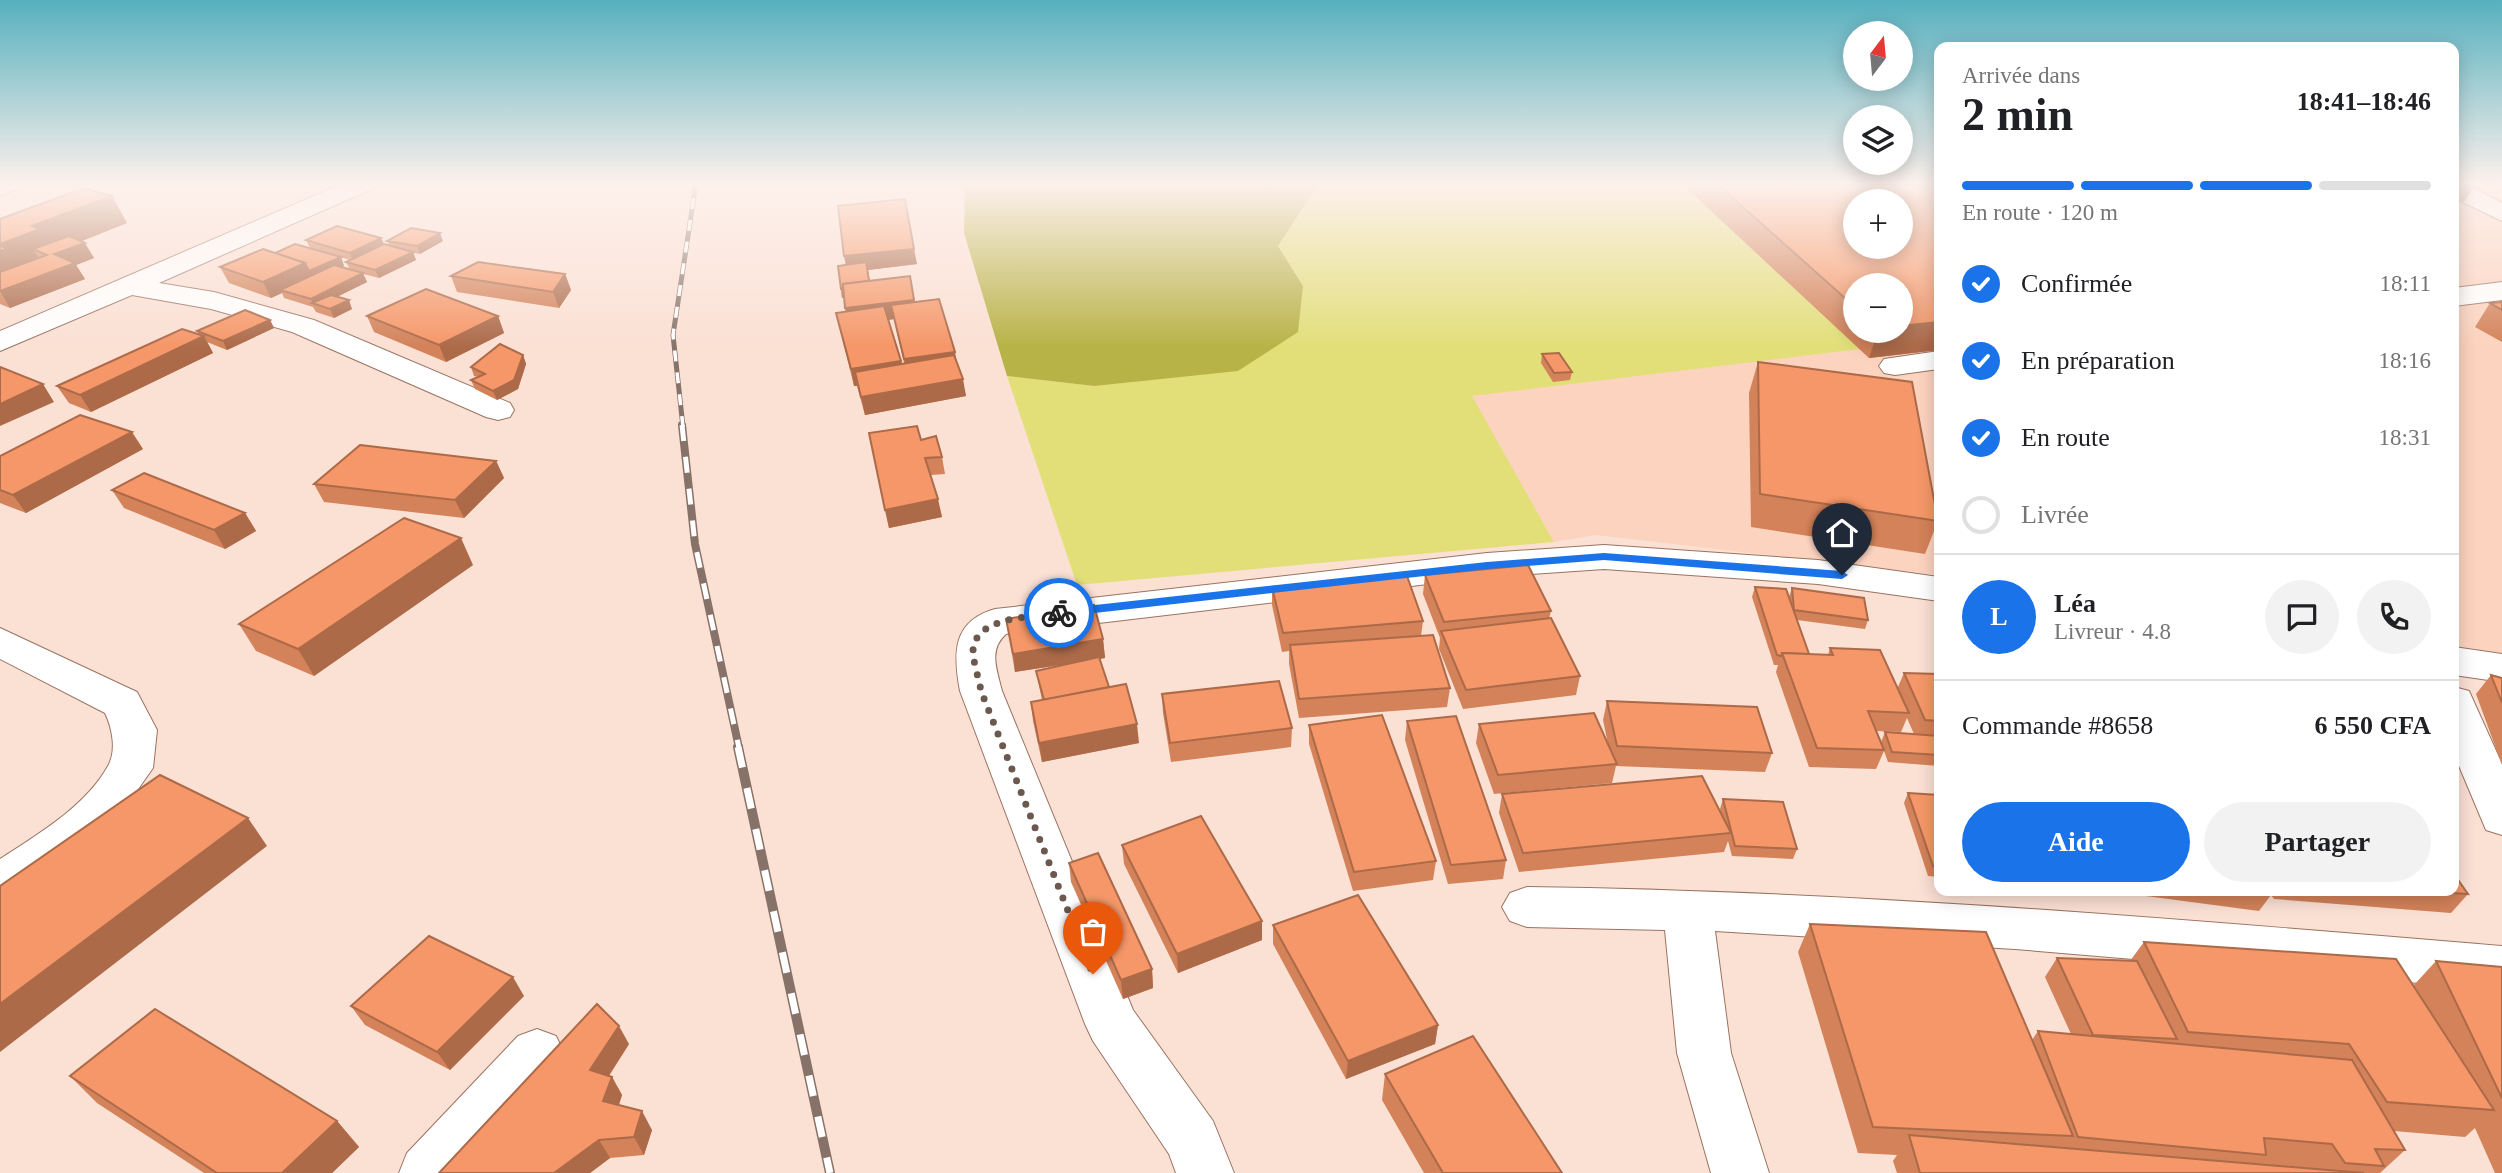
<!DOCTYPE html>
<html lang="fr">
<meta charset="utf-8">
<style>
body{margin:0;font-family:Georgia,serif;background:#f2f2f2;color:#202124;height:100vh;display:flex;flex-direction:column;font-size:26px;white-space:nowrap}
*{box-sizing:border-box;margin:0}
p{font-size:23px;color:#757577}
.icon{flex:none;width:38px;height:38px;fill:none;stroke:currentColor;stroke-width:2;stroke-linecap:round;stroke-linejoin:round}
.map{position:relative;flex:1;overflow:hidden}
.sheet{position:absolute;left:1934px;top:42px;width:525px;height:854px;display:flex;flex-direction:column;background:#fff;border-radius:14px;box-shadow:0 4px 18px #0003}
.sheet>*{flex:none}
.needle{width:46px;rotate:16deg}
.fabs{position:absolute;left:1843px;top:21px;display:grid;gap:14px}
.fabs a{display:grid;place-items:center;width:70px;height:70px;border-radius:50%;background:#fff;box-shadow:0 4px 18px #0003;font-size:35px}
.pin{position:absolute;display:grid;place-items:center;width:60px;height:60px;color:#fff;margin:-72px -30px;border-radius:50% 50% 50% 0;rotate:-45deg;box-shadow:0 0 7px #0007}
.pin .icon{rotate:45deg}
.courier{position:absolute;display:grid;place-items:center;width:70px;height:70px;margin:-35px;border:5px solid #1a73e8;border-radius:50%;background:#fff;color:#222;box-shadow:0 2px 9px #0007}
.overview em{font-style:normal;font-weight:600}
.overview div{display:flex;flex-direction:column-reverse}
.overview{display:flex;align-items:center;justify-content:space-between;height:119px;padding:0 28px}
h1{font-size:46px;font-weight:600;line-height:52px}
.bar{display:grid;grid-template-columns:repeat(4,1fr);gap:10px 7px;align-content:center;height:84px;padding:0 28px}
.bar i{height:9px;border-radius:5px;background:#e0e0e0}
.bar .selected{background:#1a73e8}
.bar p{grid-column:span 4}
.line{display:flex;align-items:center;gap:18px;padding:0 28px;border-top:2px solid #e0e0e0}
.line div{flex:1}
.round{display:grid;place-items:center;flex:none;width:74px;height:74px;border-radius:37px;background:#f2f2f2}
ol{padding:0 28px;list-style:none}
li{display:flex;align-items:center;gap:21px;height:77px}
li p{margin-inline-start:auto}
li .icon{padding:7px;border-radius:50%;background:#1a73e8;color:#fff;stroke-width:4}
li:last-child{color:#757577}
li i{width:38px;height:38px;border:4px solid #e0e0e0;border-radius:50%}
.primary-button{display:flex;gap:14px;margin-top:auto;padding:14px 28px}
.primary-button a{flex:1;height:80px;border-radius:42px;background:#1a73e8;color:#fff;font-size:28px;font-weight:600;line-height:80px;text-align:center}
.primary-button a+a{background:#f2f2f2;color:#202124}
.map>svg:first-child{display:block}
</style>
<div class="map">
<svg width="2502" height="1173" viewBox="0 0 2502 1173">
<rect width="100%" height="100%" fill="#fbe0d4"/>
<g fill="#fcd3bf" fill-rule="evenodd">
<path d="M1681 183H1939V575L1596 535 1554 542 1471 396 1859 349ZM1855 201H1900V247H1855ZM1855 285H1900V331H1855Z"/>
<path d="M2454 183H2502V653L2454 646Z"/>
</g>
<path fill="#e2df79" d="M1319 183H1681L1860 349 1472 396 1554 542 1077 585 1007 376 1094 386 1303 286 1278 246Z"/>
<path fill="#b8b347" d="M965 183H1319L1278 246 1303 286 1298 332 1238 371 1094 386 1007 376 964 233Z"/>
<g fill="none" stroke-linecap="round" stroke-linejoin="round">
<g stroke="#9a7361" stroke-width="2">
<g id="minor">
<path d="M0 183H24L20 188 0 195Z"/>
<path d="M344 183H378L374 188 159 283 214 292 314 320 510 403 514 410 510 417 498 420 486 417 292 332 211 309 132 295 0 351V331Z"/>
<path d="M2454 183H2464L2502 203V221L2454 198Z"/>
<path d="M2502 282V300L2454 306V288Z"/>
<path d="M1939 351V369L1895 375 1884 373 1879 366 1884 359Z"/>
<path d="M1604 545 1818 560 1939 577V601L1818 584 1604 569 1487 577 1006 634C988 650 997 670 1002 691L1133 1010 1213 1121 1234 1173H1176L1169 1154 1093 1041 1085 1024 960 691C953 654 952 621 995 609L1487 553Z"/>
<path d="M0 628 137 692 157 730 153 768 117 819 71 861 17 898 0 904V859C37 835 86 806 108 766 117 750 112 728 105 713L0 659Z"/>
<path d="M2454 647 2502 654V682L2454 675Z"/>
<path d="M2454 687 2469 691 2502 764V835L2486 830 2454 754Z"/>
<path d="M1527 887C1852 891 2177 919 2502 946V990L2015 949 1715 931 1731 1053 1769 1173H1711L1677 1053 1665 930 1527 927 1510 921 1502 907 1510 893Z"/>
<path d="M537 1029 556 1036 564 1053 556 1070 466 1173H399L407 1153 518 1036Z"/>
</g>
</g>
<use href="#minor" fill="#fff" fill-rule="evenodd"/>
<g stroke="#867268" stroke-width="5">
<path id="rail-far2" d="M683 427 673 335 696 183"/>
</g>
<g stroke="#867268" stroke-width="8">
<path id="rail-far1" d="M682 425 695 544 739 748"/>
</g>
<g stroke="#867268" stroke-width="10">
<path id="rail" d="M738 747 830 1173"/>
</g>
<use href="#rail-far2" stroke="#fff" stroke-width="3.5" stroke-dasharray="11" stroke-linecap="butt"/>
<use href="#rail-far1" stroke="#fff" stroke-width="5" stroke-dasharray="16" stroke-linecap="butt"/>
<use href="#rail" stroke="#fff" stroke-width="7" stroke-dasharray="21" stroke-linecap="butt"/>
</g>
<g fill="#d38259" fill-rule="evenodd">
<path d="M1681 183H1939V350L1869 358ZM1855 285 1900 331H1855Z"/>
<path d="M112 196 127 223 82 241 94 258 76 265 85 279 10 308 0 304V219Z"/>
<path d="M381 238 384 244 390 246 387 241H443L420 254 413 253 416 260 379 278 363 274 367 282 337 297 352 309 334 318 316 312 313 307 284 298 282 293 271 298 229 283 220 267 275 253 341 257 344 266 341 267 350 270 346 262 350 260 310 248 306 240Z"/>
<path d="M917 264 868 270 869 281 915 302 956 360 966 396 865 415 857 386H854L836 313 846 312 844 297 842 298 838 266ZM894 319 904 363 902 364 889 320Z"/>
<path d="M565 274 571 290 559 308 457 292 451 276Z"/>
<path d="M2502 302V342L2475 327 2490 303Z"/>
<path d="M367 316H498L504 333 446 362 374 332Z"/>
<path d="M270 320 274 328 227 350 207 342 213 353 91 412 69 403 57 386 199 335 197 331Z"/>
<path d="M1542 354 1572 372 1570 380 1553 382 1541 363Z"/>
<path d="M523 355 526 364 518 389 497 400 475 389 471 380 478 377 474 376 471 367Z"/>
<path d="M1758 362 1938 521 1925 554 1751 527 1749 393Z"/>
<path d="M869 433 921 440 942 457 945 474 931 475 942 517 889 528Z"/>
<path d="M143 449 26 513 0 503V456Z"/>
<path d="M496 461 504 478 464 518 324 502 314 484Z"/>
<path d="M112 490 245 513 256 531 225 549 124 508Z"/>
<path d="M473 565 314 676 256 651 239 624Z"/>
<path d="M1425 575 1551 611 1549 619 1580 676 1576 695 1463 709 1439 649 1440 638 1423 594Z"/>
<path d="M1272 587 1423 621 1421 636 1450 688 1447 707 1299 718 1289 664V651L1282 652 1272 605Z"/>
<path d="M1755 587 1789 597 1792 588 1868 620 1865 629 1797 620 1809 654 1828 655 1830 648 1898 687 1904 673 1939 674V766L1888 762 1884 751 1876 769 1809 767 1776 672 1778 665H1774L1752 597ZM1907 718 1914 734 1885 732 1881 742 1876 731 1901 732Z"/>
<path d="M1006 619 1103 639 1105 658 1100 659 1109 687 1139 743 1042 762 1033 721 1031 702 1042 700 1036 671 1067 664 1015 672Z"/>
<path d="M2491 675 2502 678V765L2476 694Z"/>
<path d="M1162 694 1292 728 1291 747 1171 762 1163 713Z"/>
<path d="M1607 701 1772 753 1765 772 1616 766 1612 783 1494 794 1476 743 1479 724 1608 744 1603 720Z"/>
<path d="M1407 721 1506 860 1503 879 1448 884 1405 740Z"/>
<path d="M1309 725 1436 861 1433 880 1353 891 1309 744Z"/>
<path d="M1908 793 1939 795V877L1928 876 1904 803Z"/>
<path d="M1502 794 1721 815 1720 809 1723 799 1797 849 1793 859 1732 856 1728 841 1724 852 1519 872 1499 813Z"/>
<path d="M1122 845 1262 921V940L1178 973 1124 864Z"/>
<path d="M1069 863 1152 969 1153 988 1123 999 1071 882Z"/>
<path d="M2030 891H2084L2081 895Z"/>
<path d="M2108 891H2454L2468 894 2451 913 2274 899 2271 895 2259 911Z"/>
<path d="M1810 924 2032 1040 2038 1031 2071 1034 2045 977 2057 958 2130 961 2144 942 2413 986 2436 961 2502 967V1173H2495L2475 1128 2465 1137 2394 1131 2405 1150 2380 1173H1897L1893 1161 1897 1155 1858 1153 1798 952Z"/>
<path d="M1273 925 1438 1025 1435 1044 1346 1079 1273 944Z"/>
<path d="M524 996 450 1070 365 1025 351 1006Z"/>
<path d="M629 1044 609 1076 612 1077 622 1095 619 1105 652 1130 644 1155 610 1158 590 1173H439Z"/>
<path d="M1385 1074 1562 1173H1424L1382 1100Z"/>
<path d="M70 1076 337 1121 359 1147 332 1173H204L97 1103Z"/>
</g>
<g fill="#ac6a49">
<path d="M2454 183H2476L2465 201 2454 202Z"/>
<path d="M112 196 127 223 54 252 55 254 85 243 94 258 76 265 85 279 10 308 0 291 62 268 56 257 50 260 47 255 33 249 42 263 22 271 26 277 0 287V251H1L0 244 35 230 32 226Z"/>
<path d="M440 233 443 241 420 254 417 246Z"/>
<path d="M381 238 385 246 353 261 350 253Z"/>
<path d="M914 249 917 264 868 270 872 294 842 298 841 289 847 272 844 256Z"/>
<path d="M413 252 416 260 379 278 375 270Z"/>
<path d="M341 257 344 266 286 292 280 290 282 293 271 298 263 282 305 263Z"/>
<path d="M363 273 367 282 318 306 313 304 311 299Z"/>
<path d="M565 274 571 290 559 308 553 292Z"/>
<path d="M910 276 917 317 891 305 894 319 848 325 845 308Z"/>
<path d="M349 300 352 309 334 318 330 309Z"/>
<path d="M498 316 504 333 446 362 439 345Z"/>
<path d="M270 320 274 328 227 350 223 341Z"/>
<path d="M1939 322V350L1869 358 1878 331H1900V326Z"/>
<path d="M204 336 213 353 91 412 80 395Z"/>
<path d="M955 352 958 369 908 376 904 359Z"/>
<path d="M523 355 526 364 518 389 497 400 493 391Z"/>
<path d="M901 361 905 378 855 372 857 386H854L851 369Z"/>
<path d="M963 379 966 396 865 415 861 397Z"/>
<path d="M43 384 54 402 0 426V404Z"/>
<path d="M132 432 143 449 26 513 13 495Z"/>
<path d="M496 461 504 478 464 518 455 500Z"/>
<path d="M938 499 942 517 889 528 885 510Z"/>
<path d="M245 513 256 531 225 549 214 530Z"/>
<path d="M461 538 473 565 314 676 298 649Z"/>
<path d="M1103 639 1105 658 1015 672 1013 654Z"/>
<path d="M1137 724 1139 743 1042 762 1039 743Z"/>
<path d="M248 818 267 846 0 1052V1004Z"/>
<path d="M1262 921V940L1178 973 1177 954Z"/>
<path d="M1152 969 1153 988 1123 999 1121 980Z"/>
<path d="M513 977 524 996 450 1070 437 1052Z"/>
<path d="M1438 1025 1435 1044 1346 1079 1348 1061Z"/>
<path d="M619 1026 629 1044 600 1089 590 1070Z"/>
<path d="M612 1077 622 1095 614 1119 603 1101Z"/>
<path d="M642 1111 652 1130 644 1155 634 1137Z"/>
<path d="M337 1121 359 1147 332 1173H282Z"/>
<path d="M599 1140 610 1158 590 1173H554Z"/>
</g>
<g fill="#f59768" stroke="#ac6a49" stroke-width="2" fill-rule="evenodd">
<path d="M1716 183H1939V322L1900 326V285H1855V307ZM1855 201H1900V247H1855Z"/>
<path d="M84 188 112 196 32 226 40 229 0 244V219Z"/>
<path d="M905 199 914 249 844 256 838 206Z"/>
<path d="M337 226 381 238 350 253 306 240Z"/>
<path d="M411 228 440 233 417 246 387 241Z"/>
<path d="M69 236 85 243 54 254 75 263 0 291V272L47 255 33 249Z"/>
<path d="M295 244 341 257 309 271 305 263 275 253Z"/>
<path d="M384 244 413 252 375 270 346 262Z"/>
<path d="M0 246 8 248 0 251Z"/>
<path d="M263 249 305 263 263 282 220 267Z"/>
<path d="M478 262 565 274 553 292 451 276Z"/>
<path d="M866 262 869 281 843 284V289H841L838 266Z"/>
<path d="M334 265 363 273 311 299 280 290Z"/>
<path d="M910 276 914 300 845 308 843 284Z"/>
<path d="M426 289 498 316 439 345 367 316Z"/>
<path d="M331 295 349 300 330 309 312 303Z"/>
<path d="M939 299 955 352 904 359 891 305Z"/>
<path d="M2502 302V310L2490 303Z"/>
<path d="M884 306 901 361 851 369 836 313Z"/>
<path d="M245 310 270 320 223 341 197 331Z"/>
<path d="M182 329 204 336 80 395 57 386Z"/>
<path d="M500 344 523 355 514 380 493 391 471 380 485 374 471 367Z"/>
<path d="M1559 353 1572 372 1554 373 1542 354Z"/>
<path d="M954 355 963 379 861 397 855 372Z"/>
<path d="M1758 362 1912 382 1938 521 1760 494Z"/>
<path d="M0 367 43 384 0 404Z"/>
<path d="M80 415 132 432 13 495 0 490V456Z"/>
<path d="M917 426 921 440 936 436 942 457 925 458 938 499 885 510 869 433Z"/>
<path d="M360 445 496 461 455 500 314 484Z"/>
<path d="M144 473 245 513 214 530 112 490Z"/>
<path d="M404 518 461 538 298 649 239 624Z"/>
<path d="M1528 565 1551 611 1444 622 1425 575Z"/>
<path d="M1407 576 1423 621 1283 633 1272 587Z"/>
<path d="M1755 587 1786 589 1809 654 1782 653 1781 656 1777 655Z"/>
<path d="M1792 588 1864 598 1868 620 1794 610Z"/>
<path d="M1094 605 1103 639 1013 654 1006 619Z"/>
<path d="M1551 618 1580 676 1466 690 1441 631Z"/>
<path d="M1433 635 1450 688 1299 699 1290 645Z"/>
<path d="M1830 648 1880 650 1909 713 1868 711 1884 750 1817 748 1782 653 1833 655Z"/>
<path d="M1099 657 1109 687 1044 700 1036 671Z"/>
<path d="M1904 673 1939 674V721L1925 720Z"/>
<path d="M2491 675 2502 678V703Z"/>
<path d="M1279 681 1292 728 1170 743 1162 694Z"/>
<path d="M1126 684 1137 724 1039 743 1031 702Z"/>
<path d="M1607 701 1757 707 1772 753 1617 746Z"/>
<path d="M1594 713 1617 764 1498 775 1479 724Z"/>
<path d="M1382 715 1436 861 1354 872 1309 725Z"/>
<path d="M1456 716 1506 860 1451 865 1407 721Z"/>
<path d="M1885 732 1939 736V755L1892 752Z"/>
<path d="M160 775 248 818 0 1004V886Z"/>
<path d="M1702 776 1731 833 1523 853 1502 794Z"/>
<path d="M1908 793 1939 795V867L1933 866Z"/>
<path d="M1723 799 1783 802 1797 849 1735 846Z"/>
<path d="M1201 816 1262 921 1177 954 1122 845Z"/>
<path d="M1098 853 1152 969 1121 980 1069 863Z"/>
<path d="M2454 874 2468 894 2422 891H2454Z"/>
<path d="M1358 895 1438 1025 1348 1061 1273 925Z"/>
<path d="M1810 924 1986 932 2073 1136 1873 1127Z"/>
<path d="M429 936 513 977 437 1052 351 1006Z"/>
<path d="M2144 942 2396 959 2494 1110 2387 1102 2349 1044 2188 1032Z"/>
<path d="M2057 958 2137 961 2177 1039 2093 1035Z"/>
<path d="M2436 961 2502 967V1098Z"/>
<path d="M597 1004 619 1026 590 1070 612 1077 603 1101 642 1111 634 1137 599 1140 554 1173H439Z"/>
<path d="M155 1009 337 1121 282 1173H217L70 1076Z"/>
<path d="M2038 1031 2352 1060 2405 1150 2375 1149 2384 1166 2345 1163 2332 1144 2264 1138 2266 1155 2078 1137Z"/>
<path d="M1473 1036 1562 1173H1443L1385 1074Z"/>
<path d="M1909 1135 2364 1173H1920Z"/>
</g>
<linearGradient id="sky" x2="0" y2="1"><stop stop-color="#56b0bf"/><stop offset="0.53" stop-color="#fdf1ec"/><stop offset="1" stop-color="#fdf1ec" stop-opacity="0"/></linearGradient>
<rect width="2502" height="347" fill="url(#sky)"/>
<path fill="#1a73e8" d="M1604 553 1842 571 1848 575 1842 579 1604 560 1487 569 1059 617 1053 613 1059 609 1487 562Z"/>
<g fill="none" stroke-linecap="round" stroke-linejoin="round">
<path stroke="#6b584f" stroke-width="7" stroke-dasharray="0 12.6" d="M1059 613C1033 617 972 616 973 653 974 665 979 679 981 691L1093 974"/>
</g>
</svg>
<div class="fabs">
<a><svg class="needle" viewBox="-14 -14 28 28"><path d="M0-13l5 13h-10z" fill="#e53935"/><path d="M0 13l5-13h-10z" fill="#757577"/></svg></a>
<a><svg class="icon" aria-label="layers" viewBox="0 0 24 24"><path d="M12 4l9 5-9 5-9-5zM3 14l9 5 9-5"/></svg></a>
<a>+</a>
<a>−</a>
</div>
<div class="pin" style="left:1093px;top:974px;background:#ea580c"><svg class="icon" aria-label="bag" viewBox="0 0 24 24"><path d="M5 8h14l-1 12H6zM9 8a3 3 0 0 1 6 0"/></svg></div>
<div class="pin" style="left:1842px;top:575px;background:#1f2937"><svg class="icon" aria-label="home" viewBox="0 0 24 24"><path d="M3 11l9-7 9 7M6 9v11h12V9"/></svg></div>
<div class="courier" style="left:1059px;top:613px"><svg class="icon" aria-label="bike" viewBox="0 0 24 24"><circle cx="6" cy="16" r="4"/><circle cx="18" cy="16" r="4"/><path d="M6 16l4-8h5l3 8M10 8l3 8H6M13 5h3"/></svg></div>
<section class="sheet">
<div class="overview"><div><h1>2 min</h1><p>Arrivée dans</p></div><em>18:41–18:46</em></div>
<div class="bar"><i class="selected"></i><i class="selected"></i><i class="selected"></i><i></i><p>En route · 120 m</p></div>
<ol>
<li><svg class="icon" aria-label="check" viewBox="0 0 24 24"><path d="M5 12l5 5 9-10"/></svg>Confirmée<p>18:11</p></li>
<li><svg class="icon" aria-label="check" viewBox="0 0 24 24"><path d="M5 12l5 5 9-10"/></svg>En préparation<p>18:16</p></li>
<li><svg class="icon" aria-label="check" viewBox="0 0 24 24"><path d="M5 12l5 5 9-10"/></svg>En route<p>18:31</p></li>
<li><i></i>Livrée</li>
</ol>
<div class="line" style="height:126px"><b class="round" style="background:#1a73e8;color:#fff">L</b><div><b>Léa</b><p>Livreur · 4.8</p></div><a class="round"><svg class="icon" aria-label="chat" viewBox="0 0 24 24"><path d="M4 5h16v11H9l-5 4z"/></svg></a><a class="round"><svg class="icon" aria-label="phone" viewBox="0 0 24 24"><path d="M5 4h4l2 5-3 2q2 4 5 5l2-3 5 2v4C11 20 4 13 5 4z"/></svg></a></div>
<div class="line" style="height:91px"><div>Commande #8658</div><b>6 550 CFA</b></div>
<div class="primary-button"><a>Aide</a><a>Partager</a></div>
</section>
</div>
